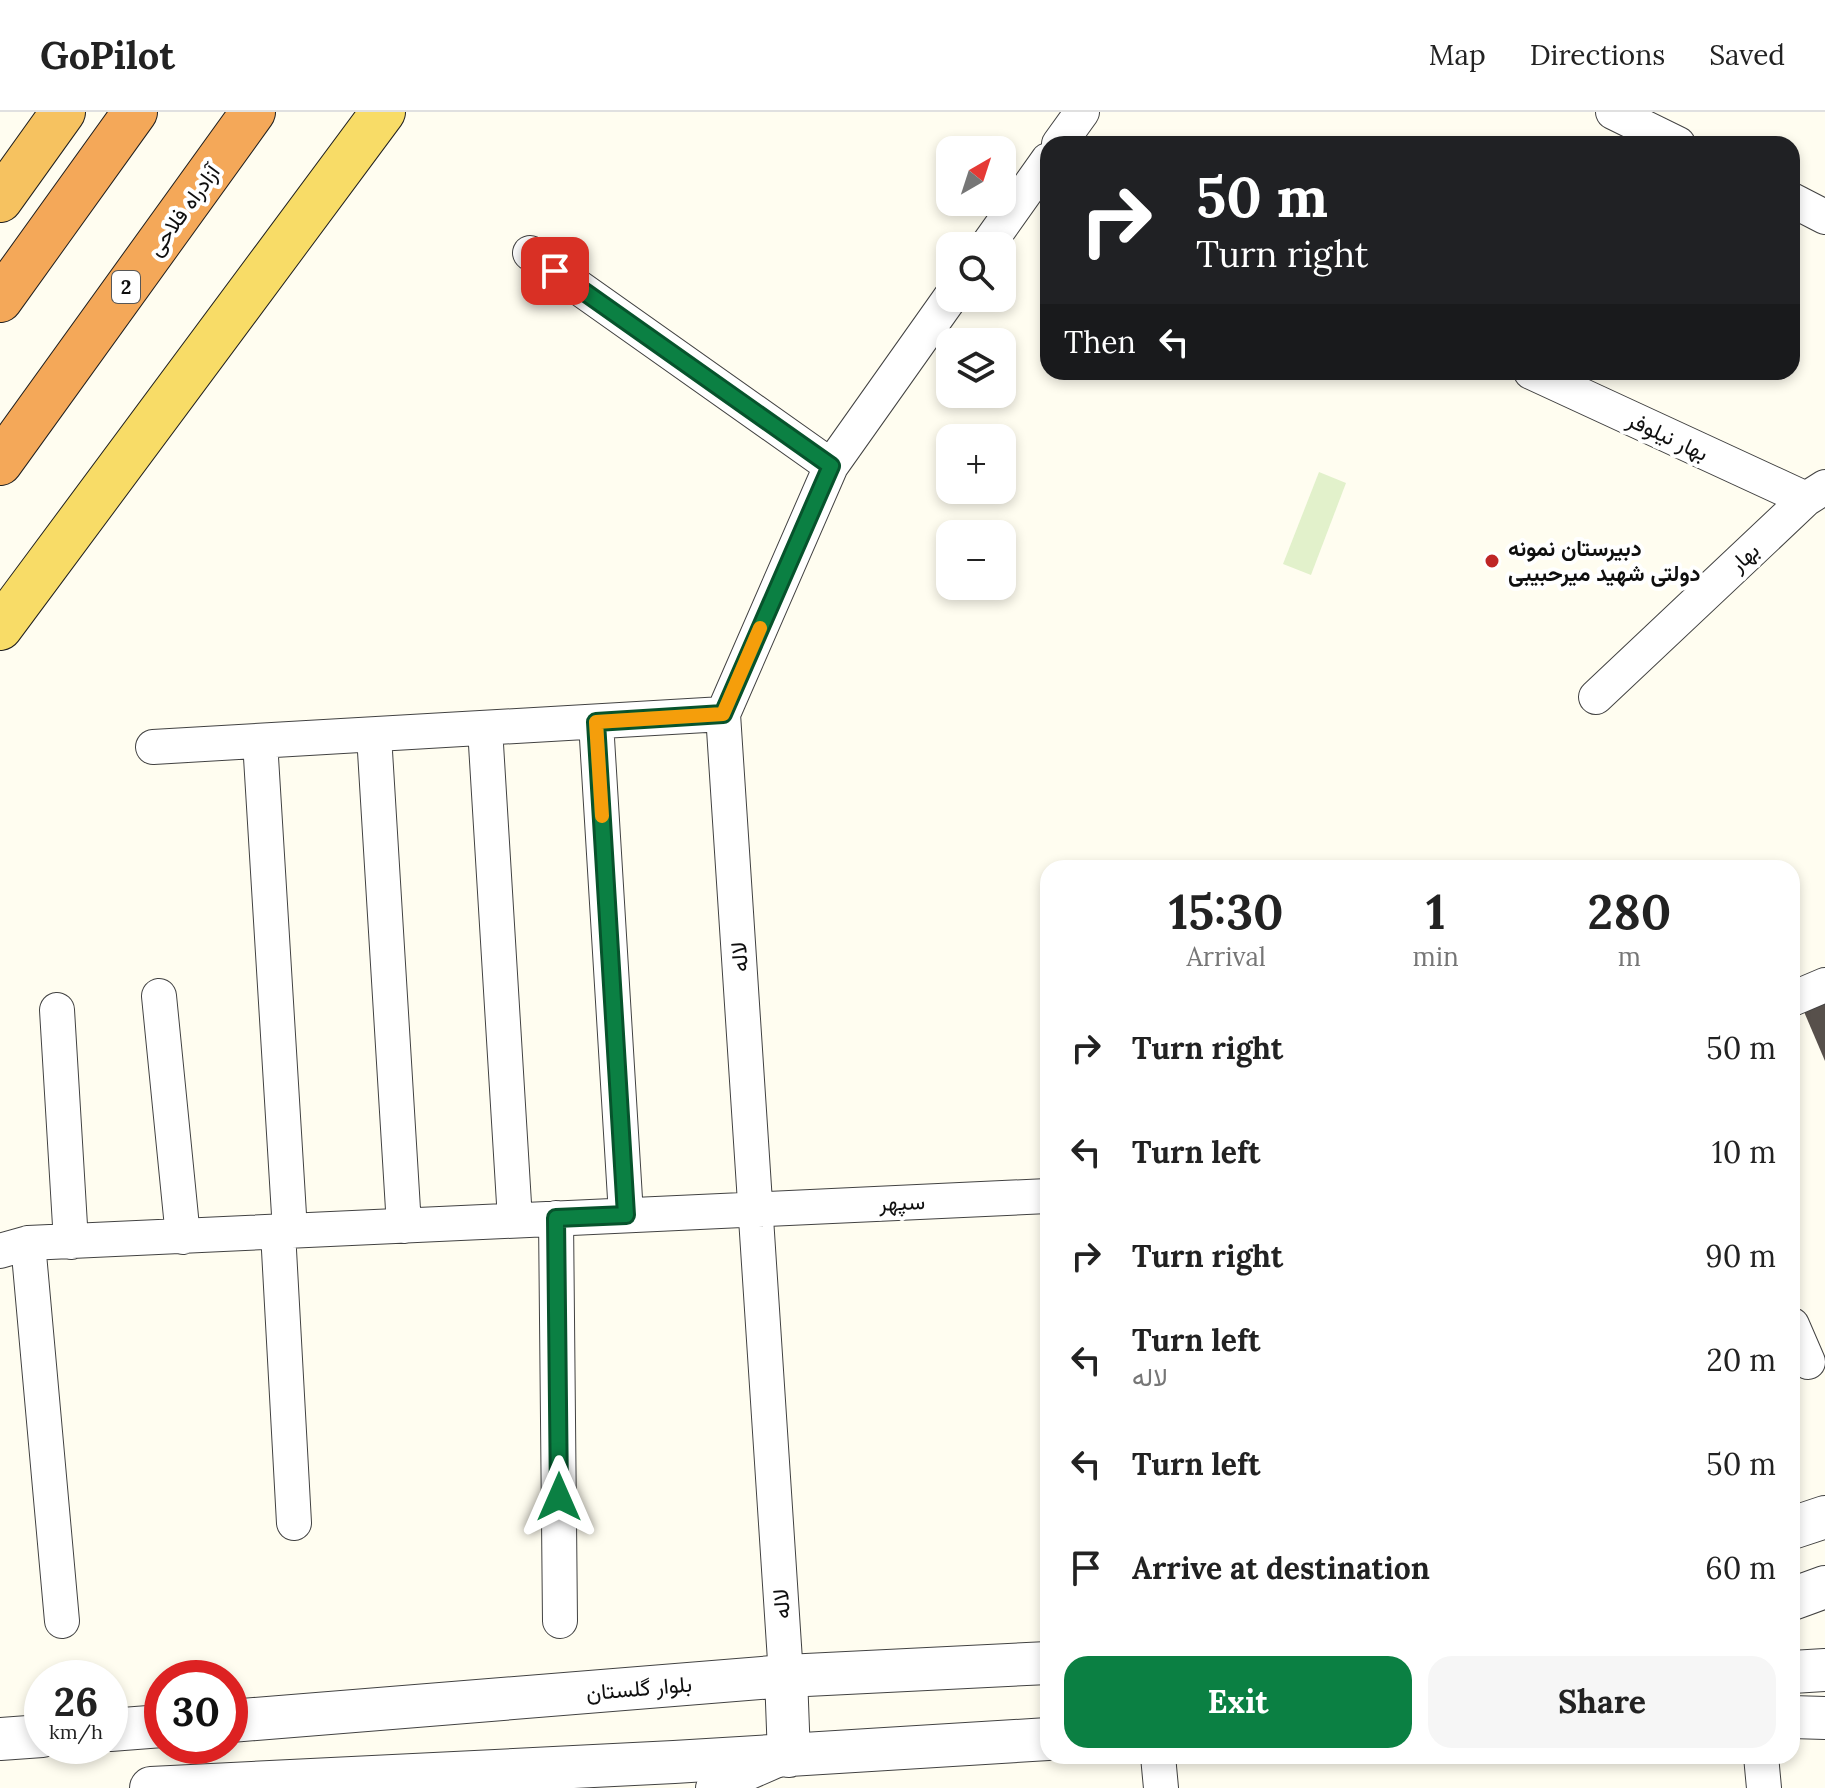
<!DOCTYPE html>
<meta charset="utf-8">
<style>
body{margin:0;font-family:Lora,Vazirmatn,serif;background:#f6f6f6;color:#222;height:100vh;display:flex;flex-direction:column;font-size:30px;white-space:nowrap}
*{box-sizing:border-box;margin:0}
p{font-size:26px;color:#767676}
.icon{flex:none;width:44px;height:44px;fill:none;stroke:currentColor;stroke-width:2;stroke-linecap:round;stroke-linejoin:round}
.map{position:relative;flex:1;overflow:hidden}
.drawer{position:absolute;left:1040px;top:748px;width:760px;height:904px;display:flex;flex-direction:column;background:#fff;border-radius:24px;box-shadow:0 4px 12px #0003}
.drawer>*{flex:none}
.top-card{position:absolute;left:1040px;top:24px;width:760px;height:244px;border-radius:24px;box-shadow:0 4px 12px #0003;background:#202124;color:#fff;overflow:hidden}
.needle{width:52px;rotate:39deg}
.buttons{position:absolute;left:936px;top:24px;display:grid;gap:16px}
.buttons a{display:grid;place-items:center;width:80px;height:80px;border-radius:16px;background:#fff;box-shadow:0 4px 12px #0003;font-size:40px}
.speed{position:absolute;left:24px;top:1548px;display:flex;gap:16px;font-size:40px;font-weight:700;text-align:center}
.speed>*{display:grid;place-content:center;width:104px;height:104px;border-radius:50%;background:#fff;box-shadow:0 4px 12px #0003;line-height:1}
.speed small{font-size:20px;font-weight:400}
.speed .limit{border:12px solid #d22;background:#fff;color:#111}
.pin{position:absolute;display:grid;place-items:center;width:68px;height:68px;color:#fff;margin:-34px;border-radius:16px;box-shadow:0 4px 12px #0006}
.me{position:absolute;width:88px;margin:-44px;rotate:0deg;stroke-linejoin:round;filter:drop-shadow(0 0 6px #0008)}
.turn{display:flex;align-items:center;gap:28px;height:168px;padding:0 24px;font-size:36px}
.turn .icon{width:104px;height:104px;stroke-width:2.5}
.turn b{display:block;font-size:56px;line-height:68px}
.then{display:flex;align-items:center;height:76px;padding:0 24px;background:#0003;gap:16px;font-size:30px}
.eta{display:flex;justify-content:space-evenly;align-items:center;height:136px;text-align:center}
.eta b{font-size:48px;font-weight:700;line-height:56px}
.action{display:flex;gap:16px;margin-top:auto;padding:16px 24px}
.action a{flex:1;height:92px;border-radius:24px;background:#0b8043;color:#fff;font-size:32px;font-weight:700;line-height:92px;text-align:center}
.action a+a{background:#f6f6f6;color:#222}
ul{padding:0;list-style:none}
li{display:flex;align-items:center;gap:24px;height:104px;padding:0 24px}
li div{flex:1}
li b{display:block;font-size:30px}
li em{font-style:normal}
header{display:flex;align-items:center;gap:48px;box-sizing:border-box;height:112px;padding:0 40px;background:#fff;border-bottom:2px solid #e0e0e0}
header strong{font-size:38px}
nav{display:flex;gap:44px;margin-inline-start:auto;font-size:28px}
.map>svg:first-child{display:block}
.pitch{fill:#e2f1cb}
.building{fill:#57504b}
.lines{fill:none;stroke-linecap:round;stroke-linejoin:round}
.minor-casing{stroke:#424242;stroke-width:36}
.tertiary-casing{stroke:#424242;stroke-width:44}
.primary-casing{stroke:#202020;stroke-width:46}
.trunk-casing{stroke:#202020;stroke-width:46}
.motorway-casing{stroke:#202020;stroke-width:46}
.minor{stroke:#fff;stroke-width:34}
.tertiary{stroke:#fff;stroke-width:42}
.primary{stroke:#f8dc67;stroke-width:44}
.trunk{stroke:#f6c260;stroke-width:44}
.motorway{stroke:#f4a859;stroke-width:44}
.route-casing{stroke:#07532c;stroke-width:20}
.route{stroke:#0b8043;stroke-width:14}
.slow{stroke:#f59e0b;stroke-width:14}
.poi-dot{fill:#bf2626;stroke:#fff;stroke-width:3}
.labels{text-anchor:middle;stroke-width:8;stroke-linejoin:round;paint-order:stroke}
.shield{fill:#fff;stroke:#575757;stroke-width:2}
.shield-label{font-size:20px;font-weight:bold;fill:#0f0f0f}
.street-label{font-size:22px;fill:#0f0f0f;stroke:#fff}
.poi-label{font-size:22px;font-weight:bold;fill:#0f0f0f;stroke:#fff;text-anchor:start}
</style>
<header>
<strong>GoPilot</strong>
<nav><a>Map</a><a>Directions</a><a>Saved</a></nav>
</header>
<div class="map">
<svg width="1825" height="1676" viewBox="0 0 1825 1676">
<rect width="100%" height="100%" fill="#fffdf0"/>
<path class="pitch" d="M1319 360 1346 371 1311 463 1283 452Z"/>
<path class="building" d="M1825 885V949L1802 895Z"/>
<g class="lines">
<defs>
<path id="minor" d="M1613 0 1678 32
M1059 32 1082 0
M1792 88 1825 105
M987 134 1048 48
M530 141 831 354
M1531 260 1806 387
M1596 585 1806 387 1825 375
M596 610 626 1103
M485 616 515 1108
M374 623 404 1114
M260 629 290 1119
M153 635 723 602
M159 884 183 1125
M1792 887 1825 873
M57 898 71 1130
M556 1106 560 1509
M278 1120 294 1411
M28 1131 62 1509
M0 1139 28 1131 1048 1084
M1792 1213 1808 1250
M786 1564 723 602 831 354 950 186
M1158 1644 1161 1676
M1761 1644 1764 1676
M713 1676 775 1649"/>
<path id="tertiary" d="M1792 1416 1825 1405
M1792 1487 1825 1475
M1792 1560 1825 1558
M786 1564 789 1644
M1792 1605 1825 1606
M230 1609 786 1564 1048 1551
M110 1618 162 1614
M0 1627 42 1624
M151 1676 674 1650 1048 1627"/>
<path id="primary" d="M0 516 383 0"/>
<path id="trunk" d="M0 88 63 0"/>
<path id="motorway" d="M0 188 135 0
M0 351 253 0"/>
</defs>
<use href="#minor" class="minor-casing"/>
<use href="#tertiary" class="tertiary-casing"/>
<use href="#primary" class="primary-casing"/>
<use href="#trunk" class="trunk-casing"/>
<use href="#motorway" class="motorway-casing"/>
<use href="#minor" class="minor"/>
<use href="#tertiary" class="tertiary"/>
<use href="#primary" class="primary"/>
<use href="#trunk" class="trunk"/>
<use href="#motorway" class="motorway"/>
</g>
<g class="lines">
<defs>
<path id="route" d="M555 159 831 354 723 602 596 610 626 1103 556 1106 559 1385"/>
</defs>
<use href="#route" class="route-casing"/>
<use href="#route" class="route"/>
<path class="slow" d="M602 704 596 610 723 602 760 516"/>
</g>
<circle class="poi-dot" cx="1492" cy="449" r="8"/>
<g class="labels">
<rect class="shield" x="112" y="159" width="28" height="32" rx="6"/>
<g class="shield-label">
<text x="126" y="182">2</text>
</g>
<g class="street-label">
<text transform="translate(183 98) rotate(-54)" y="8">آزادراه فلاحی</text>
<text transform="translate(1668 324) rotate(25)" y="8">بهار نیلوفر</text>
<text transform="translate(1744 445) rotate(-43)" y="8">بهار</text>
<text transform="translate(739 845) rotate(-94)" y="8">لاله</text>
<text transform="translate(902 1090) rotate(-2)" y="8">سپهر</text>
<text transform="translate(781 1492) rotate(-94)" y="8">لاله</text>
<text transform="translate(639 1576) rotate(-5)" y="8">بلوار گلستان</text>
</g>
<g class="poi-label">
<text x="1508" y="444">دبیرستان نمونه<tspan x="1508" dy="25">دولتی شهید میرحبیبی</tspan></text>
</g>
</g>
</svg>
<div class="buttons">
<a><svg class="needle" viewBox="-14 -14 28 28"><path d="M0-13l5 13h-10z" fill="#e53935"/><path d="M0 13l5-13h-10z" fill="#767676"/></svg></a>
<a><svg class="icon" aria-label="search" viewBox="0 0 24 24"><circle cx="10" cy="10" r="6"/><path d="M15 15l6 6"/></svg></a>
<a><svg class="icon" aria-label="layers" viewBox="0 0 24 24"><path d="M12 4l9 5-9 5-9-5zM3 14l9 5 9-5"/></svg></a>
<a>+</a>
<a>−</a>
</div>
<div class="speed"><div>26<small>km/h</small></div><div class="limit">30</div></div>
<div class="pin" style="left:555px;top:159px;background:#d93025"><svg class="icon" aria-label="arrive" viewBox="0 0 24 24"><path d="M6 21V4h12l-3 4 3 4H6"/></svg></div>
<svg class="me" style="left:559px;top:1385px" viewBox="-20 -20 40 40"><path d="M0-17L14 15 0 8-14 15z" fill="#0b8043" stroke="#fff" stroke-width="4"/></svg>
<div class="top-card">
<div class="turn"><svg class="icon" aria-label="right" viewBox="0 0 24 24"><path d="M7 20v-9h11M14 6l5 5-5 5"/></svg><div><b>50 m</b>Turn right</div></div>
<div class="then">Then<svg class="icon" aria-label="left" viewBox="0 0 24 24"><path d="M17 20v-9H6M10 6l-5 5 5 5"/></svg></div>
</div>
<section class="drawer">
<div class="eta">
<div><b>15:30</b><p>Arrival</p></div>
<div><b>1</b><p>min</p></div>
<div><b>280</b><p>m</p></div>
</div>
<ul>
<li><svg class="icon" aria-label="right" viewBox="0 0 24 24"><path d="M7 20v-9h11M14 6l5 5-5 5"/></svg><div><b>Turn right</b></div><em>50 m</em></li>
<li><svg class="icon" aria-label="left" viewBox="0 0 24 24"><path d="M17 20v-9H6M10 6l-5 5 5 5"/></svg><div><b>Turn left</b></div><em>10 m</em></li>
<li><svg class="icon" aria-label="right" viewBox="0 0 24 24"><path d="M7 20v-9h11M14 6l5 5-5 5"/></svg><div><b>Turn right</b></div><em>90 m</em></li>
<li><svg class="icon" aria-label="left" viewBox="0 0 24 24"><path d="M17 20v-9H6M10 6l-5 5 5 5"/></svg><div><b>Turn left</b><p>لاله</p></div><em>20 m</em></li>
<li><svg class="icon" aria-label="left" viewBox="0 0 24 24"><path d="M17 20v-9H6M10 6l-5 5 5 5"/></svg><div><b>Turn left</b></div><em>50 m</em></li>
<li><svg class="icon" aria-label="arrive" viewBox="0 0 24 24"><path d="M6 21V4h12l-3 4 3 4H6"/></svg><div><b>Arrive at destination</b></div><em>60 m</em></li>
</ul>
<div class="action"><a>Exit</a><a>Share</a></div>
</section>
</div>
